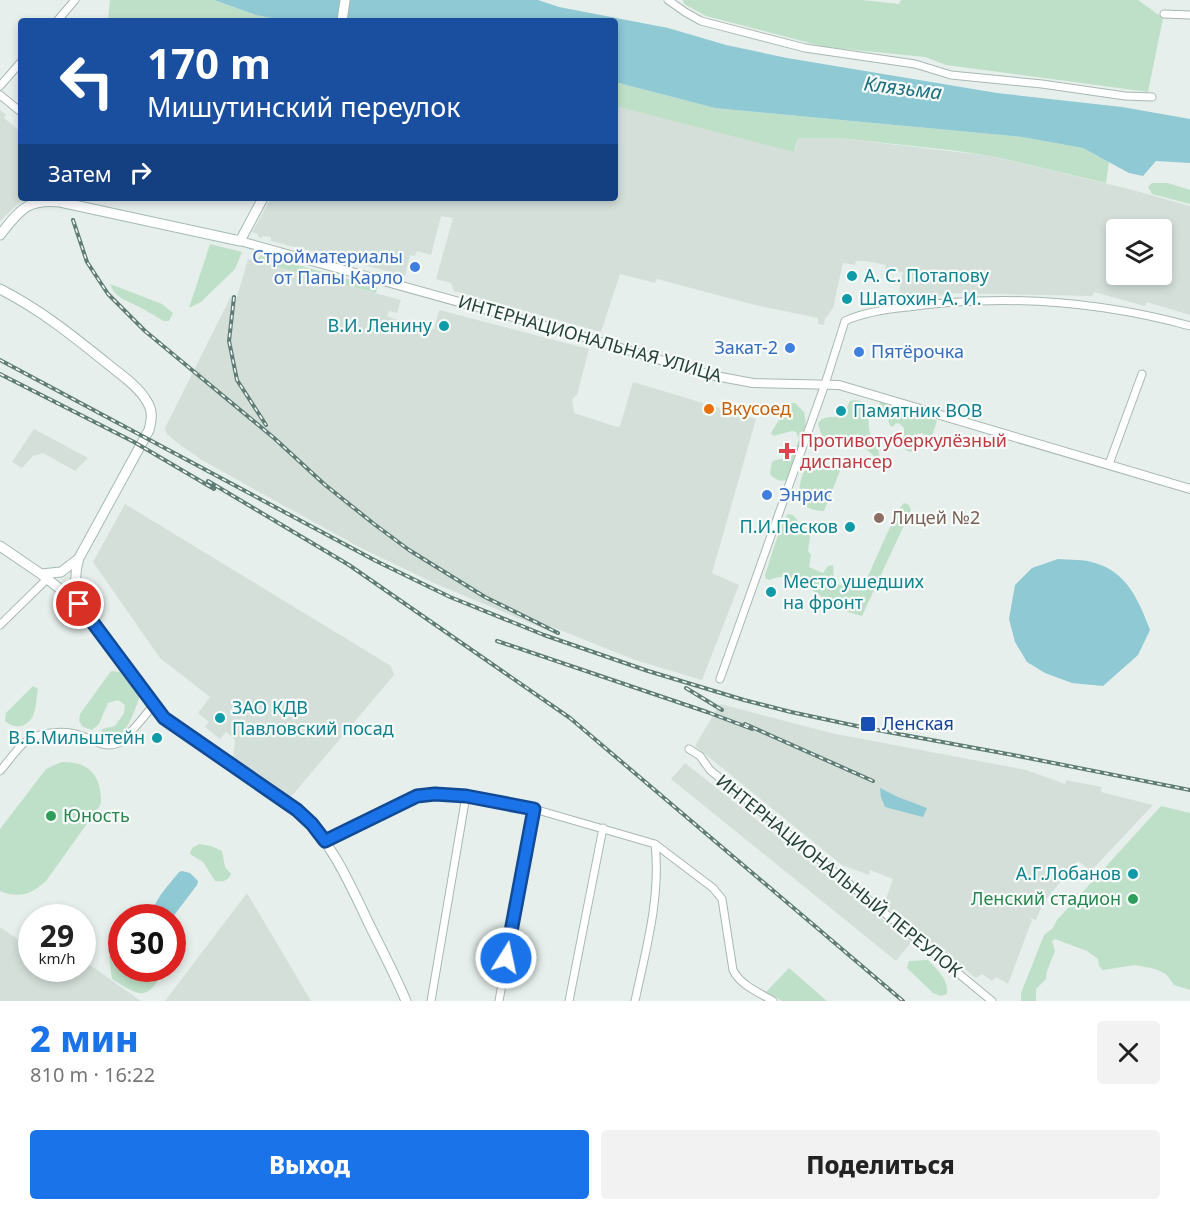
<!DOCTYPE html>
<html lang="ru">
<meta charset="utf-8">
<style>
body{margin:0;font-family:"Noto Sans",sans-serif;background:#f2f2f2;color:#222;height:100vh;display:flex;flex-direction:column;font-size:22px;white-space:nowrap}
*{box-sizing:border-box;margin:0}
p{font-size:20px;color:#767676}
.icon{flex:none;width:33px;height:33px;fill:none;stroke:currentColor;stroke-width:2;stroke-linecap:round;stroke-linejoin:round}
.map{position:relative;height:1001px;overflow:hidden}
.details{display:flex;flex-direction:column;background:#fff;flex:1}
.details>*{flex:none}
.top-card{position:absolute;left:18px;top:18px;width:600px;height:183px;border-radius:6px;box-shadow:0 3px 9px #0003;background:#1a4fa0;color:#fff;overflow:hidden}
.tools{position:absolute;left:1106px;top:219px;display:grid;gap:12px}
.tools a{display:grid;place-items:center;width:66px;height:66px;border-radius:6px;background:#fff;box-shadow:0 3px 9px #0003;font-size:30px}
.speed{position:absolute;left:18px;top:904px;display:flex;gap:12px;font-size:30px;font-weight:700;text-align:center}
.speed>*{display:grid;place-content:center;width:78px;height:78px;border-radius:50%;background:#fff;box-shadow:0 3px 9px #0003;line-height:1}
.speed small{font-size:15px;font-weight:400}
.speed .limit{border:9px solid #d22;background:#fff;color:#111}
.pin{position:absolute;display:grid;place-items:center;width:51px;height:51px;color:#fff;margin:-26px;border:3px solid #fff;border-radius:50%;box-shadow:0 2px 6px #0007}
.me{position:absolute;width:66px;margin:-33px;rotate:10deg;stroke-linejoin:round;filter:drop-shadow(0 0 4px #0008)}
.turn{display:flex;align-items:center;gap:21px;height:126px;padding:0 30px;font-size:27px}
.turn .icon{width:78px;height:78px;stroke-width:2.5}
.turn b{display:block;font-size:42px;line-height:51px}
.then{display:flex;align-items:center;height:57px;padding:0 30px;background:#0003;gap:12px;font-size:22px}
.round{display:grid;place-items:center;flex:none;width:63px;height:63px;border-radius:6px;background:#f2f2f2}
.summary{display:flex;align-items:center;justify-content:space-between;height:102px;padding:0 30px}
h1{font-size:36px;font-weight:800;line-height:45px;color:#1a73e8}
.primary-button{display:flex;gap:12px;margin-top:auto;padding:12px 30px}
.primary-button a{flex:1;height:69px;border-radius:6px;background:#1a73e8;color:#fff;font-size:24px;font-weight:800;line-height:69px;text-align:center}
.primary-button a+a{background:#f2f2f2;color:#222}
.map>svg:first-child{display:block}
.built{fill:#d4dfda;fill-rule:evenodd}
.green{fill:#bfe0c8}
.water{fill:#8ec9d4}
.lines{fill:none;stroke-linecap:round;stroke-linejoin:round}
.minor-casing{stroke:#a8b8b2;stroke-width:9}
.tertiary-casing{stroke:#a8b8b2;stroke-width:10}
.secondary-casing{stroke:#a4bbb3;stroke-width:11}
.minor{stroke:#fff;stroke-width:7}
.tertiary{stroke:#fff;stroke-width:8}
.secondary{stroke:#fff;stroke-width:9}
.rail-casing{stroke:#5f7d75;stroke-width:4}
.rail{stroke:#f7fbf9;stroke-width:1.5;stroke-dasharray:4.5;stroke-linecap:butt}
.route-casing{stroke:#114b97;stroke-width:15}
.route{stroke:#1a73e8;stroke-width:10}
.shop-dot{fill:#3f7fe0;stroke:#f7fbf9;stroke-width:2}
.culture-dot{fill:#0f9aa8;stroke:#f7fbf9;stroke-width:2}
.food-dot{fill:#e8710a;stroke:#f7fbf9;stroke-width:2}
.health-dot{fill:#e0444e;stroke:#f7fbf9;stroke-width:2}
.education-dot{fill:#8d6e63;stroke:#f7fbf9;stroke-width:2}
.transit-dot{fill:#1a4fb4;stroke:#f7fbf9;stroke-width:2}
.leisure-dot{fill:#2e9e5b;stroke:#f7fbf9;stroke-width:2}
.labels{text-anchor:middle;stroke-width:4.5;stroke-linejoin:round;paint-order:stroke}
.shop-label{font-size:18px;fill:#366cbe;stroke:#f7fbf9;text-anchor:end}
.culture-label{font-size:18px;fill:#0d838f;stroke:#f7fbf9;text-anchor:start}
.street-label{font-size:18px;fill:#24423a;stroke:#f7fbf9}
.food-label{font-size:18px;fill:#c56008;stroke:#f7fbf9;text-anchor:start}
.health-label{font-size:18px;fill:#be3a42;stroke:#f7fbf9;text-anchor:start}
.education-label{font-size:18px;fill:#785e54;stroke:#f7fbf9;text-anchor:start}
.transit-label{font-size:18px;fill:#164399;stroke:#f7fbf9;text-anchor:start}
.leisure-label{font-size:18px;fill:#27864d;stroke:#f7fbf9;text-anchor:start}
.water-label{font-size:20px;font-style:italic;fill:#1c6f80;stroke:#f7fbf9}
</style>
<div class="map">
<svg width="1190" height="1001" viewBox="0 0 1190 1001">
<rect width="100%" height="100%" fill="#e6efeb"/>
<path class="built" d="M615 106 795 151 798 138H839L991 156 1129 189 1190 206V315L1147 302 1145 306 1094 292 1092 296 947 293 944 295 904 299 899 290 903 272 885 269 886 265 866 261H856L855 265 843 263 833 308 825 319 824 325 818 324V318L755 305 657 279 655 283 620 274 601 332 454 291 451 283 436 279 453 218 441 216 431 255 417 251 415 256 410 255 405 276 364 265 363 262 357 260 355 262 271 241V237L263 236 262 238 258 237V234L252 232 271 198H615ZM1116 230H1161V274H1116Z
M0 110 6 115 4 118 21 132V198H24L0 221Z
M248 259 401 300 397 313 389 311 387 316 397 320 434 329 439 310 589 349 577 395 572 399 574 413 617 427 620 426 633 382 756 419 712 573 739 585 702 680 635 660 550 626 547 630 436 584 361 548 268 497 202 460 180 445 167 434 165 428 231 296 237 297Z
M34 429 88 458 75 471 43 453 33 456 22 468 12 462Z
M125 504 391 666 394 675 290 798 233 759 235 740 232 737 226 732 220 739 205 727 209 722 198 713 210 697 160 658 93 562Z
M720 704 831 733 1026 770 1065 784 1066 780 1102 787 1101 792 1153 805 1091 871 1078 861 1043 903 1036 920 1028 917 1032 920 1008 984 996 977 992 981 982 974 976 978 884 905 893 879 870 870 869 875 842 865 695 746Z
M685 763 911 942 896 961 671 779Z
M247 893 311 1001H165Z
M0 927 26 945 31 934 32 969H82L83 960 141 1001H0Z"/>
<path class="green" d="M110 0H214L256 15 286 21H108Z
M683 0H862L899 4 901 0H1138L1163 18 1148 92 946 65 925 57 825 47 706 16 684 4Z
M615 82 715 108 1022 137 1083 148 1109 162 1106 183 991 156 950 150 839 138H798L794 152 615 106Z
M1152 183H1168L1190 190V204L1152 194 1148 187Z
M210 244 242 252 235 269 201 302 189 308Z
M261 255 377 287 376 293 255 261Z
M110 284 162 304 173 313 169 321H164C154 316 145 309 135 305 123 299 115 297 110 284Z
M856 400 866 402C871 411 867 423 870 433 872 441 880 447 879 456L876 458C866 449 860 441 846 438 838 444 832 442 823 439L818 424C823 414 834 419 843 415L850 401Z
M880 402 933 417 937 421 930 441 922 433 915 435 911 441 913 451 909 452C898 445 905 438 904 428L900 424 896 423 893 427 890 426 887 416 879 406Z
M789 403H795L804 412C810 434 795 459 787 480 779 482 775 479 770 474L772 462 775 460 790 458 795 451 799 438 796 432 792 431 773 436 771 433Z
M812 458 838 468 840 471 824 511C788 510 800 485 806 462Z
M904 503 909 505 911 510 862 616C853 614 843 610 835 606 814 595 796 567 770 580L766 579 765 575C770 562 781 520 788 514L793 515 810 536 808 551 811 555 809 567 823 573 828 566 833 565 834 581 840 585 860 583 866 581C872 568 897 508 904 503Z
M111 671 120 672 140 695C136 708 121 756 100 735L102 729 115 726 124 713 125 705 118 700 108 703 99 724 92 730 83 727 79 721 80 714Z
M33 686 38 689C35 702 38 718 24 725 17 728 11 726 5 721L6 713Z
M61 762C89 761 102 776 101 804L46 881C32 894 19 899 0 891V829L46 769Z
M1161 806 1190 813V990L1174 985 1166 974 1155 969 1135 965 1103 970 1099 966 1098 959 1087 951 1055 939 1052 941 1055 951 1047 971 1046 979 1036 989V1001H1021V993L1044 935 1053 928 1057 920Z
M199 844 211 846 222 851 225 867 231 874C228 881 223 882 215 881L203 862 190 854 192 848Z
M121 948 122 969H166C145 1001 143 998 112 979L109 956Z
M928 960C937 969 949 980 947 994L941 996 933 993 907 968 909 961Z
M789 968 827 1001H782L766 992Z"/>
<path class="water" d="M214 0H538L559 7 668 28 726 45 787 58 997 93 1122 107 1190 119V163L1156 161 1143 176 1129 173 1083 148 1022 137 715 108 615 82V21H286L256 15Z
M1058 559C1069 560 1084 559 1095 563 1127 572 1139 601 1150 630L1138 655 1103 686 1072 683 1045 673 1027 662 1015 642 1009 619 1015 585 1032 568Z
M880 788 898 797 927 808 923 817 885 807 881 797Z
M182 871 190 873 198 881 197 885 172 918H153C150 903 170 884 179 872Z"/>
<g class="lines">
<defs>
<path id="minor" d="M668 0 685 12 701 21 805 48 915 64 951 75 1042 84 1125 96 1152 97
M1164 14 1190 15
M57 21 75 0
M0 86 21 62
M0 95 21 112
M1109 464 1142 374
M0 625 47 579
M720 679 825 384 845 321C864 312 887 309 908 307 1002 294 1098 301 1190 326
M689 749 700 756 710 770 992 1001
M0 771C8 762 15 751 24 743 38 731 66 730 82 736 93 740 106 749 118 743 129 737 144 716 153 706
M325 841 399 803 417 796 435 794 466 796 534 809 655 844 713 888 722 899 733 970C740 985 760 993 773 1001
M431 1001 466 796
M499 1001 534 809
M569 1001 603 828
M635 1001C646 949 661 897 655 844"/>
<path id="tertiary" d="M240 241 581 336 710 375 753 383 839 385 1190 489"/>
<path id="secondary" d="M342 21 345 0
M0 235C20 210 26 199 60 202L240 241 263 198
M0 289C41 310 73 336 109 365 121 375 138 386 146 400 153 410 152 419 149 430L79 558C74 574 75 587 79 604
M0 546 41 574 79 604 163 718 297 810C332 840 352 889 372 930 384 954 396 977 406 1001
M41 574 61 572 78 559"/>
</defs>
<use href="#minor" class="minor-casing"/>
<use href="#tertiary" class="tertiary-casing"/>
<use href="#secondary" class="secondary-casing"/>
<use href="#minor" class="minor"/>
<use href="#tertiary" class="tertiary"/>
<use href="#secondary" class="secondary"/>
<defs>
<path id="rail" d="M73 220 87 262 108 294 145 331 274 438 324 484 374 524 409 550 485 597 558 633
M234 297 229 341 237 380 266 425
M0 360 376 561 450 597 544 635 648 671 744 700 791 712 866 728 1013 755 1190 790
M0 374 134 442 214 489
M208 481 349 565 570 718 903 1001
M497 641 707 712 752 729
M686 688 722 710
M745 724 873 781"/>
</defs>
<use href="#rail" class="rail-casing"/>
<use href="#rail" class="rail"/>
</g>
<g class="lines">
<defs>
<path id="route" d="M79 604 164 718 297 810 312 824 325 841 417 796 435 794 466 796 534 809 506 958"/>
</defs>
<use href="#route" class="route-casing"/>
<use href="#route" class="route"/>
</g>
<g class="shop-dot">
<circle cx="415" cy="267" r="6"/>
<circle cx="790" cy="348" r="6"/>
<circle cx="859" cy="352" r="6"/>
<circle cx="767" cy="495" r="6"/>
</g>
<g class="culture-dot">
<circle cx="852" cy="276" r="6"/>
<circle cx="847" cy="299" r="6"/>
<circle cx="444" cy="326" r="6"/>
<circle cx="841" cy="411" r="6"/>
<circle cx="850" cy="527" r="6"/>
<circle cx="771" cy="592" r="6"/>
<circle cx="220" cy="718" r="6"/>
<circle cx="157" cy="738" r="6"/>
<circle cx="1133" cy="874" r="6"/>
</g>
<circle class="food-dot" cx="709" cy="409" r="6"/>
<path class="health-dot" d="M784 442h6v6h6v6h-6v6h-6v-6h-6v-6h6z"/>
<circle class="education-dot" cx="879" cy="518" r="6"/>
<rect class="transit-dot" x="860" y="716" width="16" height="16" rx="3"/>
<g class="leisure-dot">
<circle cx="51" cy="816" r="6"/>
<circle cx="1133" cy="899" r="6"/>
</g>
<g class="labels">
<g class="shop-label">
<text x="403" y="263">Стройматериалы<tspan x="403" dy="21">от Папы Карло</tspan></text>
<text x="778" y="354">Закат-2</text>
<text x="871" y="358" text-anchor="start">Пятёрочка</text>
<text x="779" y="501" text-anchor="start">Энрис</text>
</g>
<g class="culture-label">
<text x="864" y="282">А. С. Потапову</text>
<text x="859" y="305">Шатохин А. И.</text>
<text x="432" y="332" text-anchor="end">В.И. Ленину</text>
<text x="853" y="417">Памятник ВОВ</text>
<text x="838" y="533" text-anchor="end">П.И.Песков</text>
<text x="783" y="588">Место ушедших<tspan x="783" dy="21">на фронт</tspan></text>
<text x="232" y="714">ЗАО КДВ<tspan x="232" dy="21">Павловский посад</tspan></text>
<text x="145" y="744" text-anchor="end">В.Б.Мильштейн</text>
<text x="1121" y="880" text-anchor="end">А.Г.Лобанов</text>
</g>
<g class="street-label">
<text transform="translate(590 339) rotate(16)" y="6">ИНТЕРНАЦИОНАЛЬНАЯ УЛИЦА</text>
<text transform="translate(839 876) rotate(39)" y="6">ИНТЕРНАЦИОНАЛЬНЫЙ ПЕРЕУЛОК</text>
</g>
<g class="food-label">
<text x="721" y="415">Вкусоед</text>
</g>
<g class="health-label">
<text x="800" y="447">Противотуберкулёзный<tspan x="800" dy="21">диспансер</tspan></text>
</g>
<g class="education-label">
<text x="891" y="524">Лицей №2</text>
</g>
<g class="transit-label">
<text x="882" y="730">Ленская</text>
</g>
<g class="leisure-label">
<text x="63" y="822">Юность</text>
<text x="1121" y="905" text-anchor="end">Ленский стадион</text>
</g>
<g class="water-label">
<text transform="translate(903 88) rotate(7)" y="7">Клязьма</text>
</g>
</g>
</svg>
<div class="tools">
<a><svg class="icon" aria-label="layers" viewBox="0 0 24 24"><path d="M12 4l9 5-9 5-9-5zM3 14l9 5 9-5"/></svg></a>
</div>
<div class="speed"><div>29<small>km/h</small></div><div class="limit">30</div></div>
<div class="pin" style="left:79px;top:604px;background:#d93025"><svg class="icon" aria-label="arrive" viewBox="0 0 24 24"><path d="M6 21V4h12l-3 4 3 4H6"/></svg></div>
<svg class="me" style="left:506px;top:958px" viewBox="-20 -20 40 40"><circle r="17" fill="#1a73e8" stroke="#fff" stroke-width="3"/><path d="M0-11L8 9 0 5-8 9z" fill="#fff"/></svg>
<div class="top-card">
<div class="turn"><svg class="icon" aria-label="left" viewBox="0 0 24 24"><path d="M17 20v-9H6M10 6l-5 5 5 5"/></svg><div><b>170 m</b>Мишутинский переулок</div></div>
<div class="then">Затем<svg class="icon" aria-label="right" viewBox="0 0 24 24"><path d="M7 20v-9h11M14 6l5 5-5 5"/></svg></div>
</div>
</div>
<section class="details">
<div class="summary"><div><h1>2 мин</h1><p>810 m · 16:22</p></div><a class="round"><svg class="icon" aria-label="close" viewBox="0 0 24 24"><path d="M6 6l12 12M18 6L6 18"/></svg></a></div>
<div class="primary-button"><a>Выход</a><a>Поделиться</a></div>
</section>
